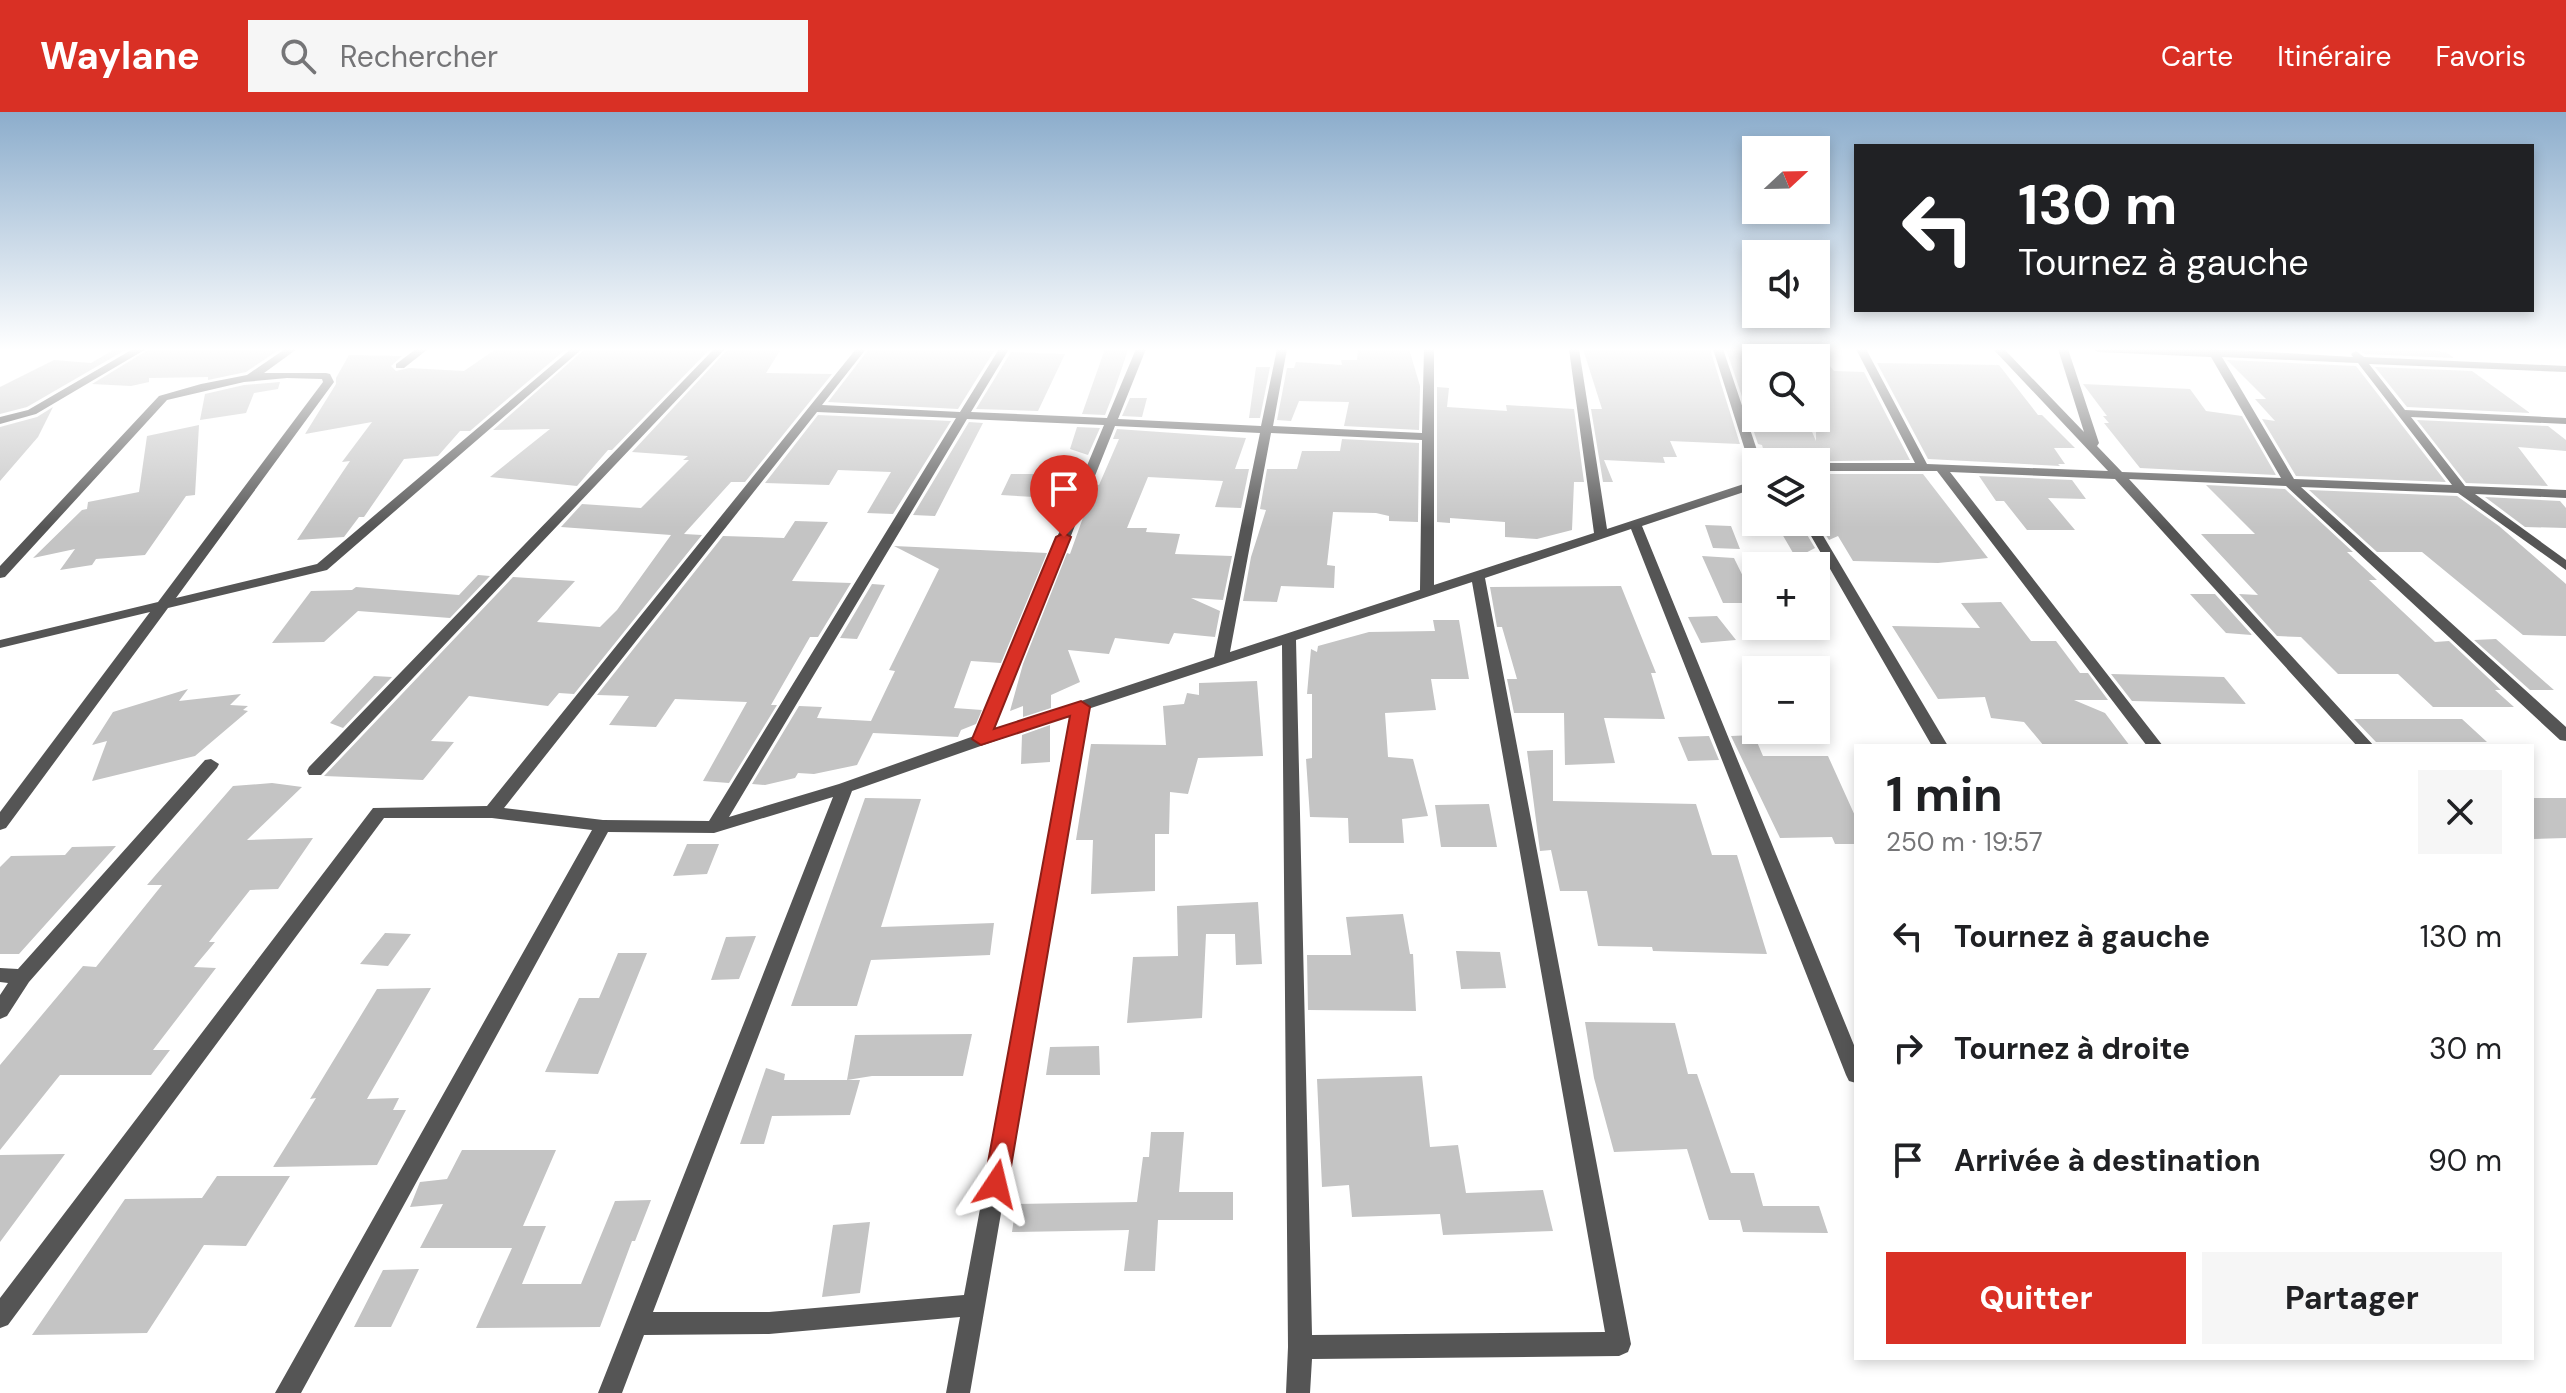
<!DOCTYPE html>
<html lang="fr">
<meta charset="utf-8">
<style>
body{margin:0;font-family:"DM Sans",sans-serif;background:#f6f6f6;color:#202124;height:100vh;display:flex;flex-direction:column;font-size:30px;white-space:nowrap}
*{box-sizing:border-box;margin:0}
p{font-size:26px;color:#757577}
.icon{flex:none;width:44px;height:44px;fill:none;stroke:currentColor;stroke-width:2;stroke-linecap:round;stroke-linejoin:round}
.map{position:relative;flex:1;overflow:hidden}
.details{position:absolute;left:1854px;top:632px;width:680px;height:616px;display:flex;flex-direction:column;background:#fff;border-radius:0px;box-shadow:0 4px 12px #0003}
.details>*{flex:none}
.guide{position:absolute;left:1854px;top:32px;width:680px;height:168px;border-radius:0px;box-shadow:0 4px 12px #0003;background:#202124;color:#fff;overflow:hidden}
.needle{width:52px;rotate:68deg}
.tools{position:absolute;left:1742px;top:24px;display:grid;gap:16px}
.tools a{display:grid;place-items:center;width:88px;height:88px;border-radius:0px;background:#fff;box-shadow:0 4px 12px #0003;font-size:40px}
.pin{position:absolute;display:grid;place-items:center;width:68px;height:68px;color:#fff;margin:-82px -34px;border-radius:50% 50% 50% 0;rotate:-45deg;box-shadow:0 0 8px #0007}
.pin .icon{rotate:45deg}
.me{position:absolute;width:88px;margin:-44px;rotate:10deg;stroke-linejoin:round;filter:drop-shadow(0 0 6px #0008)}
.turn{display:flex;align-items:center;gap:28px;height:168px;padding:0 32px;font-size:36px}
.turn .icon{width:104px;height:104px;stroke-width:2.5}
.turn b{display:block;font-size:56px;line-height:68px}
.round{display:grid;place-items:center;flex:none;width:84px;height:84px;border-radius:0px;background:#f6f6f6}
.headline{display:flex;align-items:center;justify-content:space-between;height:136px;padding:0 32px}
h1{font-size:48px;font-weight:700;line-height:60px}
.primary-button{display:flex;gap:16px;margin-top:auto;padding:16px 32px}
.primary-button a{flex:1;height:92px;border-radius:0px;background:#d93025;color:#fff;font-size:32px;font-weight:700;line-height:92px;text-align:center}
.primary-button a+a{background:#f6f6f6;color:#202124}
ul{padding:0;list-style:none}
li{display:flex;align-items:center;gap:24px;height:112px;padding:0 32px}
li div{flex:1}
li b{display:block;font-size:30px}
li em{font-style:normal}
header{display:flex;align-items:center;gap:48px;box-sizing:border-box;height:112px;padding:0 40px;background:#d93025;color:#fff}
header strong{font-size:38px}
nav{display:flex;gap:44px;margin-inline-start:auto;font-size:28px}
.search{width:560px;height:72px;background:#f6f6f6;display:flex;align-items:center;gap:20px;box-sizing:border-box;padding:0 28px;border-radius:0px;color:#757577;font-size:30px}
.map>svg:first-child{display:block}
.building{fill:#c4c4c4}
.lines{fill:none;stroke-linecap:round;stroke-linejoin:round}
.minor{fill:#555;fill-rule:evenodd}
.route{fill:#d93025;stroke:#8d1f18;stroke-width:2}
</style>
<header>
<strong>Waylane</strong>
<div class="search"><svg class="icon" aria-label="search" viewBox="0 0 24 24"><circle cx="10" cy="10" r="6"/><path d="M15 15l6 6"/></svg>Rechercher</div>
<nav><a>Carte</a><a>Itinéraire</a><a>Favoris</a></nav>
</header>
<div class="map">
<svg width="2566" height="1281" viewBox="0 0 2566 1281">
<rect width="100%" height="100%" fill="#fff"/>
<path class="building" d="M115 237H127L27 295 0 302V275L54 248 91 251Z
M280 237 246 260 208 268V265L149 266V270L131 274 92 272 148 238Z
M496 237H566L470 319H460L438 344 404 347 364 405H359L344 425 297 428 350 349 342 350 372 310 305 322 336 272V266L349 243 402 244 391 254 396 259 409 256 464 259Z
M585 237H710L612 338H608L577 374 490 365 550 317 493 318Z
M728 237H781L766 261 832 262 745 370H731L684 422 702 423 574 582 559 581 548 594 469 584 431 629 454 630 423 668 324 664 513 465 575 469 537 510 600 515 617 498 671 423 561 415 582 392 641 396 689 348H683L688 344 632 340Z
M869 237H962L994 239 958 297 828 290Z
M1105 237 1128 238 1112 285 1105 303 1082 302Z
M1358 237H1409L1420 274 1419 318 1344 314 1349 290 1299 289 1291 309 1277 308 1287 256H1294L1296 250 1342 253 1341 248H1357Z
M1583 237H1710L1740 332 1670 329 1677 345H1663L1665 351 1604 348 1613 370H1603L1591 297H1602Z
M1726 237H1756V306H1806L1816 329V237L1834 259 1864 260 1910 348 1767 350 1762 333 1758 332Z
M2358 237H2416L2446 240 2454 246 2365 242Z
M1011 240 1065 242 1038 299 976 297Z
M2227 248 2356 254 2446 370 2296 364 2262 307 2275 309 2255 287H2266Z
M1877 251 1999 253 2038 303H2042L2075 336H2054L2065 352H2058L2060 354 1928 347Z
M1256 255H1270L1260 306H1249Z
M2375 255 2472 259 2530 301 2407 295Z
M280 270 278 277 254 281 246 301 200 308 205 282 244 273Z
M2083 272 2190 277 2206 299 2242 304 2276 363 2140 356 2104 311H2109L2103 304H2107Z
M1437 275 1449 276 1447 295 1507 299 1506 293 1574 297 1584 370H1574L1572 418 1537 427 1505 425V410L1450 406V411L1437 410Z
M1130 286H1147L1142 305 1122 304Z
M53 295 38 325 0 369V315L37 305Z
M818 303 951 309 893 402 867 401 891 360 838 358 829 373 765 371Z
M2417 308 2548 314 2566 328V339L2518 335 2548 374 2466 371Z
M969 310 983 311 935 404 913 403Z
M199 313 195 383 186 384 145 443 96 447 92 453 60 458 75 437 33 446 82 398 87 397 88 390 139 380 147 324Z
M1077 315 1100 316 1088 343 1070 337Z
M1117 317 1246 326 1235 357H1249L1241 396 1215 395 1223 369 1148 365 1127 416H1147L1146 420 1180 422 1175 442 1232 444 1223 488 1191 486 1220 499 1215 525 1174 521 1169 532 1115 526 1109 542 1068 538 1080 570 1051 583V596L1023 605V594L1010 599 1023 552 1067 441 1070 442 1095 372 1099 373 1119 327H1113Z
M1342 327 1419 331 1418 410 1389 409V404L1376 401 1333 400 1327 453 1335 454 1334 476 1281 474 1277 490 1243 489 1251 445 1266 398 1260 397 1267 357H1297L1302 339H1340Z
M1011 362H1043L1035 385 1001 383Z
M1816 362H1923L1988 446 1938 451 1853 449 1838 424 1829 428 1816 408Z
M1979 364 2072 368 2086 387 2048 386 2075 418H2027L2004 389H1996Z
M2206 373 2285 377 2353 440H2347L2377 468H2369L2435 530 2449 529 2501 578H2495L2514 595H2433L2398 562H2338L2301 525 2277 524 2239 482 2258 483 2201 422H2255Z
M2309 378 2457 384 2499 414 2566 472V524L2523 523 2422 440H2377Z
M2485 385 2560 389 2566 396V416L2525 415Z
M795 409 828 410 792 469 851 471 818 525H810L771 593H777L729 671 703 669 747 590 675 587 656 615 609 613 629 584 597 583 723 424 784 426Z
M1705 413 1731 414 1740 437 1713 436Z
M1778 415 1803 416 1815 436 1796 446Z
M894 434 1047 441 1001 551 971 549 954 596 982 598 976 612 961 618 958 625 873 621 857 653 814 662 798 661 795 666 765 673 752 672 799 594 822 595 817 606 871 609 895 559 889 558 939 457Z
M1702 444 1734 446 1756 491H1723Z
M478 463 490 464 450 506 358 499 324 530 272 531 311 479 352 478 356 475 459 483Z
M872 472 885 473 857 527 840 526Z
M1621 474 1656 561H1651L1665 607 1604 606 1615 651 1565 653 1564 601H1514L1507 567H1517L1502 515H1497L1490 475Z
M2190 482H2215L2252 523 2226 521Z
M2001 490 2031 529H2056L2080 561H2088L2108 588H2074L2105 601 2130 634H2044L2024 610 1991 606 1985 585 1938 587 1892 514 1980 516 1961 491Z
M1717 504 1736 528 1701 531 1688 505Z
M1433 508H1459L1469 567H1431L1436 598 1385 601 1388 645 1413 647 1428 704 1402 707 1404 731H1349L1348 706 1310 705 1306 647 1312 646V582H1307L1311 537 1317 540 1318 534 1369 520 1435 519Z
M2496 527 2554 578H2530L2474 528Z
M2111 562 2224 565 2246 592 2132 589Z
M374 564 392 565 343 616 330 611Z
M1257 569 1263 644 1198 646 1188 682 1170 680 1169 722H1155V779L1091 782 1093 728H1076L1091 632 1166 633 1163 594 1184 592 1187 581 1199 583V571Z
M188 577 179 589 241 582 230 593 248 594 243 598 248 599 195 644 92 669 107 629 92 633 113 600Z
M2354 607H2462L2487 630H2376Z
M1050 613V650L1021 652 1022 623Z
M1754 623 1763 644H1828L1856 706V732H1835L1832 725 1780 726 1731 624Z
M1709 624 1719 648 1688 649 1678 625Z
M1553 638V689L1696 692 1712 743H1737L1767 842 1653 839 1652 835 1598 834 1587 779H1560L1551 738 1540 739 1527 639Z
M272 671 302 675 247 728 313 726 278 777 250 778 209 830H215L194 855 216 856 153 938H170L151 963H60L0 1038V953L83 854 96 855 162 773H147L233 674Z
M865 686 921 687 881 815 994 811 990 843 871 848 857 894H791Z
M2532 686H2566V726L2532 727Z
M1489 692 1497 735H1441L1435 693Z
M687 732H719L707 762 673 764Z
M116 734 19 842H0V755L11 744 65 743 72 735Z
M1258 790 1262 852 1236 853 1235 822H1206L1202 906 1127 911 1133 845 1178 844 1177 794Z
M1403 802 1410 842H1413L1416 899 1308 898 1307 843H1351L1346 805Z
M385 821 411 822 388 854 360 852Z
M756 824 739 867 711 868 726 825Z
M1456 839 1500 840 1506 876 1461 877Z
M618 841H647L598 962 545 960 579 886H599Z
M431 876 367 987 399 986 393 998H406L377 1053 273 1055 316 986 310 987 377 877Z
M1585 910 1675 911 1688 962H1697L1731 1061H1754L1763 1094H1819L1828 1121 1743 1120 1740 1108H1709L1687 1037 1614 1040 1594 966Z
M972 922 963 964H872L847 968 855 923Z
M1099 934 1100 963H1046L1050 935Z
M766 956 785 962 784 968H860L850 1003 772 1004 764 1032H740Z
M1422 964 1430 1035 1458 1033 1466 1081 1543 1078 1553 1119 1443 1123 1440 1102 1352 1105 1349 1073 1322 1075 1317 967Z
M1151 1020H1184L1179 1080H1233V1108H1158L1155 1159H1124L1129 1118 1012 1120 1016 1092 1137 1090 1143 1045H1149Z
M462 1038H556L523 1114H546L522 1172H581L615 1089 651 1088 635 1129H632L600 1215 476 1216 512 1136H420L443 1092 410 1095 420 1070 447 1067Z
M65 1042 0 1130V1043Z
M217 1064H290L246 1134 204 1133 147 1221 32 1223 125 1087 202 1086Z
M870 1110 860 1181 822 1185 833 1113Z
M419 1157 391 1215H354L383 1158Z"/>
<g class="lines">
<path class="minor" d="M133 237H146L36 302 0 312V305L28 298Z
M285 237H297L264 261H326L330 262 334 270 176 486 317 452 571 237H582L327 458 168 496 6 716 0 718V700L150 500 0 536V528L158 490 323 270 322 267 287 266 244 270 167 288 5 465 0 466V454L159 284 201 272 247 263Z
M416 237H428L404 256H396V252Z
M714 237H725L321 663H309L307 659 309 655Z
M856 237H866L822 293 960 300 999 237H1009L971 300 1107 306 1136 237H1146L1118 307 1261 314 1277 237H1287L1273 314 1422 321 1424 237H1434V473L1594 421 1569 237H1579L1607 417 1756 368V376L1642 414 1856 938V971L1849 969 1846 963 1631 417 1485 466 1631 1232 1628 1240 1619 1244 1312 1247 1310 1281H1286L1288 1235 1282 533 1088 597 970 1281H946L960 1205 769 1222 644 1223 622 1281H598L833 685 714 721 608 720 301 1281H275L592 718 492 706H384L8 1213 0 1216V1186L373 696 487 694ZM817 300 956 306 709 709 603 708 504 696ZM967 307 1104 313 974 624 839 672 729 705ZM1115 314 1260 321 1214 545 993 618ZM1271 321 1422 328 1420 478 1230 540ZM1472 470 1605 1220 1312 1223 1296 528ZM1072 602 964 1183 769 1200H653L852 679Z
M1713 237H1723L1761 350H1756V358L1750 354Z
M1856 237H1866L1927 352 2108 359 1993 237H2004L2084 320 2058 237H2068L2099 331 2097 334 2122 360 2281 366 2211 245 2098 240 2093 237H2217L2353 245 2351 242 2356 239 2364 245 2566 254V260L2369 252 2405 298 2566 306V312L2411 305 2465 374 2566 378V386L2475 382 2566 448V458L2458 381 2301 375 2566 615V629L2560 628 2286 374 2129 367 2374 634H2357L2115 367 1950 360 2163 634H2147L1937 359H1816V351H1915ZM2222 245 2358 251 2452 373 2294 367Z
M1803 410H1815L1948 634H1932Z
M211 647 219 652 217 656 29 870 7 904 0 907V883L8 871 0 870V856L18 857 205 648Z"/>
</g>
<linearGradient id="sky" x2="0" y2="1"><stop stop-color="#8cadcc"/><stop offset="0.57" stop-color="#fff"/><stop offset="1" stop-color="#fff" stop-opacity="0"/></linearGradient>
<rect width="2566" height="416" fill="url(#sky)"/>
<path class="route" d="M1064 421 1071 425 994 617 1081 589 1090 595 1008 1072 1005 1080 996 1083 987 1080 984 1072 1070 604 981 633 972 627 1056 425Z"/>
</svg>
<div class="tools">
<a><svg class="needle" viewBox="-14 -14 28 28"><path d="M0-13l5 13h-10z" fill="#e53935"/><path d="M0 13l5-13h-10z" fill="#757577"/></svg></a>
<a><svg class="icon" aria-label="sound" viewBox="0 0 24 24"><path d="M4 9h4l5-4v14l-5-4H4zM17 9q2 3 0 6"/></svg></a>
<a><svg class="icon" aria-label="search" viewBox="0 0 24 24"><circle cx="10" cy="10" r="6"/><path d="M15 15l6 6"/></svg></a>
<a><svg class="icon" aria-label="layers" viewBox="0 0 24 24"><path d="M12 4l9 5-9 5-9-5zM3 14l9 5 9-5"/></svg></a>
<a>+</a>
<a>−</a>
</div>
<div class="pin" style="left:1064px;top:425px;background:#d93025"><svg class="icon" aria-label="arrive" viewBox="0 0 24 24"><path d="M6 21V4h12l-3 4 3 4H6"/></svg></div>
<svg class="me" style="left:996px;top:1072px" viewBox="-20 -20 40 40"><path d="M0-17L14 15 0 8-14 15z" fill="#d93025" stroke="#fff" stroke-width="4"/></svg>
<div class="guide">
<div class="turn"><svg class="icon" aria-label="left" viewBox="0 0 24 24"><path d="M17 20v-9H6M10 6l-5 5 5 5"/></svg><div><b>130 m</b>Tournez à gauche</div></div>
</div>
<section class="details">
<div class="headline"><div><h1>1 min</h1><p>250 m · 19:57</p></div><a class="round"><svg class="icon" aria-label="close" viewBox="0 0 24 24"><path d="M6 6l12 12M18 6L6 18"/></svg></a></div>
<ul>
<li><svg class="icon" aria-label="left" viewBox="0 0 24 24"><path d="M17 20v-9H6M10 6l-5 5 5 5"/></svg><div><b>Tournez à gauche</b></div><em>130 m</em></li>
<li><svg class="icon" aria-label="right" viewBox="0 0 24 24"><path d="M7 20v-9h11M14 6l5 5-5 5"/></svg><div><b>Tournez à droite</b></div><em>30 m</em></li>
<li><svg class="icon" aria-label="arrive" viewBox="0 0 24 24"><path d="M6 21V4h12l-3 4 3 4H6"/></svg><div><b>Arrivée à destination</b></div><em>90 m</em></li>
</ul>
<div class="primary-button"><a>Quitter</a><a>Partager</a></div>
</section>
</div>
